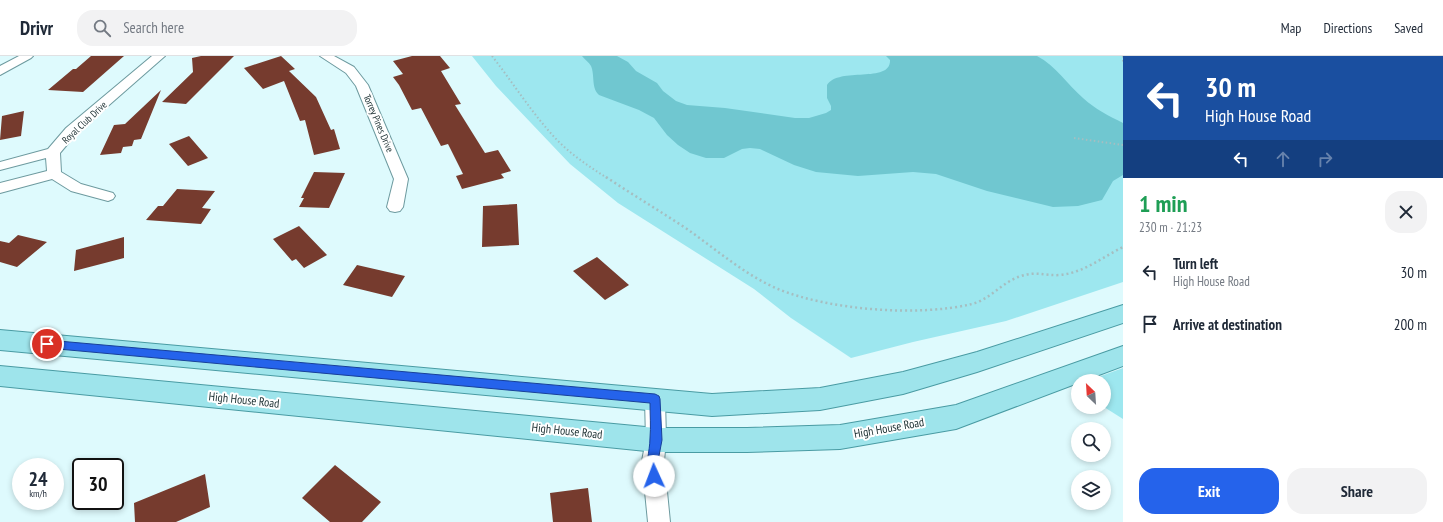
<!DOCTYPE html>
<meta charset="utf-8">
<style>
body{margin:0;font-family:"PT Sans Narrow",sans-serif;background:#f2f2f3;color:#1f2937;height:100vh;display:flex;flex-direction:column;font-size:15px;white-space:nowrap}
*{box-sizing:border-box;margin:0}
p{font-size:13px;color:#747a83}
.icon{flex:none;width:22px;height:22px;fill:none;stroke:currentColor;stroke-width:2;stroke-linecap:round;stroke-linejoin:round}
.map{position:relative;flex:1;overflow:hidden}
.sheet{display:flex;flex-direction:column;background:#fff;width:320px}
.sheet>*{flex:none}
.top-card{background:#1a4fa0;color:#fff;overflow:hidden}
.needle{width:26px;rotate:335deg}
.controls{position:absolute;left:1071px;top:318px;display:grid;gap:8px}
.controls a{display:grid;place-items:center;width:40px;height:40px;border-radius:50%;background:#fff;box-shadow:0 2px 6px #0003;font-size:20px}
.speed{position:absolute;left:12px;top:402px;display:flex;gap:8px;font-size:20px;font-weight:700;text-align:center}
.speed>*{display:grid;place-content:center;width:52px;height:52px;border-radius:50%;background:#fff;box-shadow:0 2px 6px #0003;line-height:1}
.speed small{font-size:10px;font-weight:400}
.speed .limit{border:2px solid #111;border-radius:6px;background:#fff;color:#111}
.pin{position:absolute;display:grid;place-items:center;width:34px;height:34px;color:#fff;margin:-17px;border:2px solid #fff;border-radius:50%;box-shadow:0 1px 4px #0007}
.me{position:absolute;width:44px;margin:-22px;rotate:358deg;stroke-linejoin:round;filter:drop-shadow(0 0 3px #0008)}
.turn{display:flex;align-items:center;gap:14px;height:84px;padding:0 16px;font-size:18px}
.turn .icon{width:52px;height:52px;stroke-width:2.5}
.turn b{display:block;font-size:28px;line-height:34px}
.lanes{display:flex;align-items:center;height:38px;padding:0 16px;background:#0003;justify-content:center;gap:20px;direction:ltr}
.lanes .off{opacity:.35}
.round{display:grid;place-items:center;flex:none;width:42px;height:42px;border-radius:16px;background:#f2f2f3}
.summary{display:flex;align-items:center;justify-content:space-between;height:68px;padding:0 16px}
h1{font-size:24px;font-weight:700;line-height:30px;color:#1e9e55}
.action{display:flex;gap:8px;margin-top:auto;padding:8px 16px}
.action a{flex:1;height:46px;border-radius:16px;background:#2563eb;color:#fff;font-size:16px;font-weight:700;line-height:46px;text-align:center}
.action a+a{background:#f2f2f3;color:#1f2937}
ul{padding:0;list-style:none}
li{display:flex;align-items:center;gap:12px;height:52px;padding:0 16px}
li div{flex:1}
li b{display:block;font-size:15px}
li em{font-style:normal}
header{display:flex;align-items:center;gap:24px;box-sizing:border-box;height:56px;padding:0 20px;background:#fff;border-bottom:1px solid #e0e1e3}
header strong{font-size:19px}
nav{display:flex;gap:22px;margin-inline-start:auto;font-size:14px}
.search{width:280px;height:36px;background:#f2f2f3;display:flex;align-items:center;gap:10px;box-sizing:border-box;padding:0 14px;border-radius:16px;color:#747a83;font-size:15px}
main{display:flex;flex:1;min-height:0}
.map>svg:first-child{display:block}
.green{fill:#9de7ef}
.forest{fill:#70c7d0}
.building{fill:#763b2e}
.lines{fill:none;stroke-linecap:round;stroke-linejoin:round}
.minor-casing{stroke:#6d9a9f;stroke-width:2}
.primary-casing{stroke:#499ba3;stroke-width:2}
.path-far1{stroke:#a5bec1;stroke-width:2;stroke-dasharray:1.5 2.5;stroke-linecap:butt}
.path{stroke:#a5bec1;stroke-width:2.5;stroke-dasharray:2 3;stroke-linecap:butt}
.minor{fill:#fff;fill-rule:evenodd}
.primary{fill:#9ee4eb;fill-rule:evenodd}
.route{fill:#2563eb;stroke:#184099}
.labels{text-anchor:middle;stroke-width:4;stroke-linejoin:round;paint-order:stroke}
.far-street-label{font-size:10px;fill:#233638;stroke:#fff}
.street-label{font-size:12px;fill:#233638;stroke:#fff}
</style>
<header>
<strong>Drivr</strong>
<div class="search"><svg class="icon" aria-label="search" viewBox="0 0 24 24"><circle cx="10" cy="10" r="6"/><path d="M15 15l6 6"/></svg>Search here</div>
<nav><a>Map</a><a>Directions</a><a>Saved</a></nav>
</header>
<main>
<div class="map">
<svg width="1123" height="466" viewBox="0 0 1123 466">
<rect width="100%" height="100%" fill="#defafd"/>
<path class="green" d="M472 0H1123V226L1006 265 913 286 851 302 791 262 754 233 618 147 570 108 496 30Z
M1123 312V363L1104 351V325H1087Z"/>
<path class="forest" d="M582 0H617L628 6 636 15 657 27 663 35 676 45 687 49 725 52 795 62H809L826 57 831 54V50L827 42V29C839 10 891 28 890 4L886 0H1037C1056 10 1067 28 1083 42 1095 53 1109 60 1123 67V119L1113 125 1102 144 1078 150 1053 151 987 135 936 118 913 116 858 120 816 116 794 109 760 93 750 92 742 93 724 102H706L690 97 678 89 667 79 654 62 639 54 599 39C591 32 595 19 591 10 589 6 584 3 582 0Z"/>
<path class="building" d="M91 0H124L83 36 48 34 73 13H76Z
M201 0H234L186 48 162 46 193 16 192 2Z
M281 0 295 13 289 15 316 41 331 74 334 73 340 93 314 99 305 64 300 65 284 25 263 33 244 12Z
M412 0H440L450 12 441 15 461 48 455 49 485 97 498 94 511 115 501 118 504 122 462 133 456 120 463 118 448 88 441 90 421 52 412 54 399 29 393 21 403 18 393 5Z
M161 34 141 83 134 84 132 90 123 91 121 97 100 99 114 69 125 68Z
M24 55 21 80 0 84 2 60Z
M189 80 208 102 188 110 169 88Z
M314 116 345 117 329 152 299 151 304 142H301Z
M177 133 215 135 202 152 211 153 201 168 146 164 158 150H163Z
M517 148 519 189 482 191 483 150Z
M299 170 327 199 304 212 296 203 292 205 273 183Z
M18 179 47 186 17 211 0 206V185L9 187Z
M124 181V202L74 215 76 194Z
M597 201 629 229 605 244 573 215Z
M357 209 405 220 392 241 343 229Z
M335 409 381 446 362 466H330L302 442Z
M205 418 210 451 176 466H135L134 447Z
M588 432 592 466H553L550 437Z"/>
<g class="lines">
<defs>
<path id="minor" d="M19 0H33L31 2 0 19V10Z
M152 0H165L76 78 60 97 61 116 81 128 113 137 115 140 113 143 108 145 71 135 52 123 0 137V127L47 115 46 102 0 114V106L48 93 66 72Z
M320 0H334L354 11 368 29 408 123 403 151 400 155 395 156 390 155 387 151 394 123 356 30 346 17Z
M655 334 662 337 665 343 666 384 664 405 670 466H648L642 405 646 384 645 343 648 337Z"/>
<path id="primary" d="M1123 249V267L977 316 903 338 820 354 712 360 0 294V274L712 338 820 332 903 316 977 296Z
M1123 290V310L1083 325H1078V327L956 373 840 393 747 396H656L0 330V310L656 372H747L840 369 956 349Z"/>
</defs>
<use href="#minor" class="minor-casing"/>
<use href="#primary" class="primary-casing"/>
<path class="path-far1" d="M492 0C514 28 533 59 558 85 573 100 590 111 607 122
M1123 0V8
M1074 82 1123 89"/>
<path class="path" d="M606 121C633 139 660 155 687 173 717 194 745 219 778 233 829 254 918 261 972 248 991 243 1002 226 1021 220 1036 215 1045 220 1060 219 1083 217 1103 201 1123 191"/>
<use href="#minor" class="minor"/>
<use href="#primary" class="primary"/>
</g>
<path class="route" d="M47 284 655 338 659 340 660 343 662 384 658 405 660 420 658 423 654 425 650 423C644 410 650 396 650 382 651 371 650 359 650 347L47 292 43 291 42 288 43 285Z"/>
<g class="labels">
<g class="far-street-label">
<text transform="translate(84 66) rotate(-43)" y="4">Royal Club Drive</text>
<text transform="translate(379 67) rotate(67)" y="4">Torrey Pines Drive</text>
</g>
<g class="street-label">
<text transform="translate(244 344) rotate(6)" y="4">High House Road</text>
<text transform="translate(889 372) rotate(-10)" y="4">High House Road</text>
<text transform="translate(567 375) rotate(6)" y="4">High House Road</text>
</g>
</g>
</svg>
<div class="controls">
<a><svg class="needle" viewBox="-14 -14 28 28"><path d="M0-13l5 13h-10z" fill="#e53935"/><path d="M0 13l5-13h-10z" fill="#747a83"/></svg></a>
<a><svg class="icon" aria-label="search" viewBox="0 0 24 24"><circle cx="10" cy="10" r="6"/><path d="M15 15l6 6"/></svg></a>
<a><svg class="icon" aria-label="layers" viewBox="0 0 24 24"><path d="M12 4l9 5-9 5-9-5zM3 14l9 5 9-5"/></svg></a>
</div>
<div class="speed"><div>24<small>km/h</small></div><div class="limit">30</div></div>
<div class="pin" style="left:47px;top:288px;background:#d93025"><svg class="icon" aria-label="arrive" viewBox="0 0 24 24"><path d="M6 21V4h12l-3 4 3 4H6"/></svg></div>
<svg class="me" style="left:654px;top:420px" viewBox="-20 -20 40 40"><circle r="19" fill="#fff"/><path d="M0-13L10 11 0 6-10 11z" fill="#2563eb"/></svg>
</div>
<section class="sheet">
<div class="top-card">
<div class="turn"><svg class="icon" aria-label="left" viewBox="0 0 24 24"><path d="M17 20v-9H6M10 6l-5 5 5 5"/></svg><div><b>30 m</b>High House Road</div></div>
<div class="lanes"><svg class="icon" aria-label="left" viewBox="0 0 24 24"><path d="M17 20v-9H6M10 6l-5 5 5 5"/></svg><svg class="icon off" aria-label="ahead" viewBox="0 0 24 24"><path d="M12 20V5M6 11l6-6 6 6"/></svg><svg class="icon off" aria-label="right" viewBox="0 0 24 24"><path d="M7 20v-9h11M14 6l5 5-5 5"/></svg></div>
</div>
<div class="summary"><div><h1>1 min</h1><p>230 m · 21:23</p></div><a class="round"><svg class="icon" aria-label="close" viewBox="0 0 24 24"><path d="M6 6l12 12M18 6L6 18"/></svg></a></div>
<ul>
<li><svg class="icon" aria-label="left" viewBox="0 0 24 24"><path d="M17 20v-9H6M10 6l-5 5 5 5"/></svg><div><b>Turn left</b><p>High House Road</p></div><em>30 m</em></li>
<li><svg class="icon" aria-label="arrive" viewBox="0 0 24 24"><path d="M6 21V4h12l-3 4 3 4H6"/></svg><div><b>Arrive at destination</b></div><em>200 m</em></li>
</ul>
<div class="action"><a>Exit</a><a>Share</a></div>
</section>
</main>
